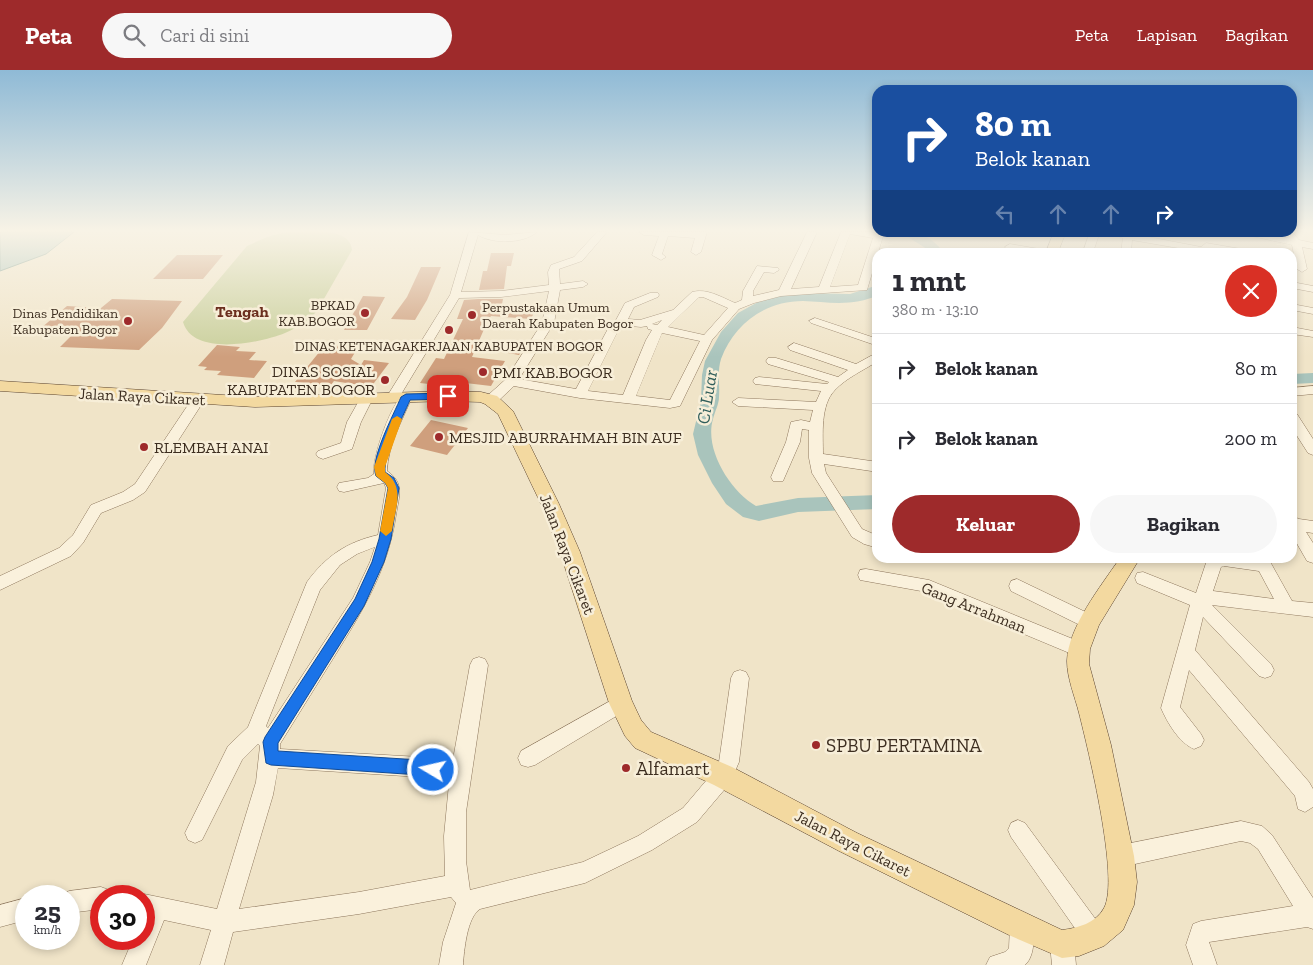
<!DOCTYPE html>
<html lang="id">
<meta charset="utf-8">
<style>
body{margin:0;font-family:"Zilla Slab",serif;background:#f7f7f7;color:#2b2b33;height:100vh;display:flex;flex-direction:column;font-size:19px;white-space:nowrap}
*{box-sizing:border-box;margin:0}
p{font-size:16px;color:#7c7c81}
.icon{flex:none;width:28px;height:28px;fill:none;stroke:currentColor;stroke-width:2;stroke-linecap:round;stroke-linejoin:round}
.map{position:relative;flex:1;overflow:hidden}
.details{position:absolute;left:872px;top:178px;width:425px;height:315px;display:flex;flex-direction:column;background:#fff;border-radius:15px;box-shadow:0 2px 8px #0003}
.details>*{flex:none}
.banner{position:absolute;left:872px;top:15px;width:425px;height:152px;border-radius:15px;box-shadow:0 2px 8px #0003;background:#1a4fa0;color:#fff;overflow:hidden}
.speed{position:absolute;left:15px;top:815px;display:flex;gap:10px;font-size:25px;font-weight:700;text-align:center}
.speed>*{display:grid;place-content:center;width:65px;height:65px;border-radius:50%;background:#fff;box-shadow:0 2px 8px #0003;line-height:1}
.speed small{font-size:12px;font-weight:400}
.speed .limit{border:8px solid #d22;background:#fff;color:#111}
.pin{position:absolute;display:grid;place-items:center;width:42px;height:42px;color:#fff;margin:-21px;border-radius:10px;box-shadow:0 2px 8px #0006}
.me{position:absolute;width:55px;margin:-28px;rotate:279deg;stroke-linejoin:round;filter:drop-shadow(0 0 4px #0008)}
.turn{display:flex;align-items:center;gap:18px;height:105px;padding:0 20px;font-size:22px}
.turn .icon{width:65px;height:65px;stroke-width:2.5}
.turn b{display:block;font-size:35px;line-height:42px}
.lanes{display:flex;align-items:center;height:48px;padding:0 20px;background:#0003;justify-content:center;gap:25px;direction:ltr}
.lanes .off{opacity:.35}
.round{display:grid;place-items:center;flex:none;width:52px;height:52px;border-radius:26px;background:#f7f7f7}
.overview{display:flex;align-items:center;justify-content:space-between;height:85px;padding:0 20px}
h1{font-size:30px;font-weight:700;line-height:38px}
.primary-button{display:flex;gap:10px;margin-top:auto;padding:10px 20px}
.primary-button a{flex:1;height:58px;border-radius:30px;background:#9e2a2b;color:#fff;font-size:20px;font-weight:700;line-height:58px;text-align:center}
.primary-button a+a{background:#f7f7f7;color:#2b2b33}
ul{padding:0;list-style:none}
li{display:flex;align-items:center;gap:15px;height:70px;padding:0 20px;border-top:1px solid #e1e1e2}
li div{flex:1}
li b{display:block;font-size:19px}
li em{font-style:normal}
header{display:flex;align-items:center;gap:30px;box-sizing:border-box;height:70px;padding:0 25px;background:#9e2a2b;color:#fff}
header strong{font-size:24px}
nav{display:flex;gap:28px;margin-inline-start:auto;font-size:18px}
.search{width:350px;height:45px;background:#f7f7f7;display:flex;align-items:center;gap:12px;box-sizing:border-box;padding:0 18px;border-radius:28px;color:#7c7c81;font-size:19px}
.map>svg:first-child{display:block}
.green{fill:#c9cf9b}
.water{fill:#a9c4bc;stroke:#6f938a}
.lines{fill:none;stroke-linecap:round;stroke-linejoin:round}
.river{fill:#a9c4bc;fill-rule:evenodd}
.building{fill:#cf9f7d}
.minor-casing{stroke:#8d765c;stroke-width:1}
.major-casing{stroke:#5b4430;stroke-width:1}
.minor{fill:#faf1dc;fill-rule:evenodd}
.major{fill:#f3d9a0;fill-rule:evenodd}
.route{fill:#1a73e8;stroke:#114b97}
.slow{fill:#f59e0b}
.poi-dot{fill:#9e2a2b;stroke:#f7eed8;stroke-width:2}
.labels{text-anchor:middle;stroke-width:5;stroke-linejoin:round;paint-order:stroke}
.far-poi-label{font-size:14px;fill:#3d2e20;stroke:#f7eed8;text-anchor:end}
.far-quarter-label{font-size:16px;font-weight:bold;fill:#6b2e1e;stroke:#f7eed8}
.poi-label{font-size:16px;fill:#3d2e20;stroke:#f7eed8;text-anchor:start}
.street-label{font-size:16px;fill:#3d2e20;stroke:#f7eed8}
.water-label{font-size:18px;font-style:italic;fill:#2f5d5a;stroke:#f7eed8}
.near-poi-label{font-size:19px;fill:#3d2e20;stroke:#f7eed8;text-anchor:start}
</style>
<header>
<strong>Peta</strong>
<div class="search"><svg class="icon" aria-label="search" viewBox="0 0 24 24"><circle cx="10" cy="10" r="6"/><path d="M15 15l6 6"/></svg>Cari di sini</div>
<nav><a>Peta</a><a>Lapisan</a><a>Bagikan</a></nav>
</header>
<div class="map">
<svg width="1313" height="895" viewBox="0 0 1313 895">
<rect width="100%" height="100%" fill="#f0e4c8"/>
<path class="green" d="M286 162C303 162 350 155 352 180L317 241C308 251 297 258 285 263 261 273 193 287 183 252L247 176 267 167Z"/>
<path class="water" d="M0 162H74L46 184 0 201Z"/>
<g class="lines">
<path class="river" d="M900 162C918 162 932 166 943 182H930L927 179Z
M878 215V225C854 237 827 232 803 231 765 231 734 254 721 289 717 302 720 314 719 327 719 334 715 341 713 349 704 379 730 421 756 436L798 428 878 425V439L798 442 759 451 743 447 726 434 712 413 698 385 693 364 701 331 702 305 705 291 721 262 738 243 758 232 785 224 800 223 850 224Z
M1313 303V313L1292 314V304Z"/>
</g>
<path class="building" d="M491 183H514L511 196H507L504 219 479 220 483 201H487Z
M177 185H223L203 209H153Z
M421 197H441L427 230 415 250 391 249 407 227Z
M363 226 385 227 367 260H344Z
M112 229 182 231 162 258 139 280 60 277 71 266 34 264 67 236 101 238Z
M478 229H503L502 234 537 236 531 249 491 246 488 250 472 287 505 291 491 316 457 312 454 317 420 313 436 288 444 289 463 249H457L464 230Z
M516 272 527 273 519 285 508 283Z
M217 275 240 277 236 281 256 282 249 290 267 291 254 308 217 305 221 301 204 300 207 297 198 296Z
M325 275 357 279 351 289 361 295 364 290 389 293 371 317 334 311 330 316 295 312Z
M431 350 468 358 447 385 410 376Z"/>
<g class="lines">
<defs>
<path id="minor" d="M469 162 505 165 537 162C523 174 493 174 478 165L461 222 501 221 549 215 548 202 551 195 574 187 597 162H607L582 191 559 199 560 214 583 211 588 214 583 217 560 220 554 253 519 309 576 319 611 253 616 250 625 233 650 223H658L659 225 658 227 634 237 628 249 640 250 673 240 692 222C707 218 721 227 735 233L742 230 743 221 757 196 778 198 779 200 774 203 764 202 753 221V226L779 220 807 162H817L791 219 819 217 841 162H871L883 166 867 220 781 226 754 233 739 239 712 270 680 336 670 338 580 328 514 316 496 333H486L485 330 486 327 506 309 542 253 549 221 501 227 459 228 397 331H387L386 328 450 225ZM850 164 873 168 858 215 830 217ZM699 227H703L728 238 704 265 668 257ZM662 250 657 255 652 254ZM621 255 641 257 647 256 648 259 652 260 646 270 623 325 588 321ZM662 263 700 271 670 330 636 326Z
M639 162H707L701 182 696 185 691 182 695 168 668 166 662 184 666 187 661 190 652 185 659 166 644 165Z
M1090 162H1100L1093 182H1083Z
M1101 162 1128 163 1201 177 1206 173 1241 179 1246 182H1201L1132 170 1131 182H1121L1123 168Z
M1233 162H1256L1288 168 1286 166 1288 164H1294L1299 170 1313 173V179L1302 177 1307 199 1302 202 1297 199 1292 175Z
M1010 174 1039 179 1044 182H1025L1006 179 1005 177Z
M1292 212 1313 216V222L1292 218Z
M1292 234 1313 238V244L1292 240Z
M815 248 878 269V276L811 253 809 251Z
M1292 257 1313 261V267L1292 264Z
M794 273 856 294 878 282V291C864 300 846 308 835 320 820 335 823 365 823 384L878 392V402L824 394 826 403 862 459 878 466V478L864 474 852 467 812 403 809 388V360L802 359 800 372 783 411H773L771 407 786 372 791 352 801 350 810 352 813 340 738 336 732 332 738 328 816 332 821 321 755 314 753 311 755 308 759 307 827 314 829 312 768 294 766 291 768 288H776L838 307 848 300 790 280 788 277Z
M1313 316V324L1292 326V318Z
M406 323 412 327C402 351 388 375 387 401 405 413 399 426 396 445 388 500 363 540 334 587 316 616 298 645 280 674V679L420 687 452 695 470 595 473 589 479 587 485 589 488 595 466 742V791L470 820 583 792 638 766 683 738 716 699 719 692 731 608 734 602 740 600 746 602 749 608 739 692 730 713 697 752 652 780 585 813 480 839C467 847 464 881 463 895H439L443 872 456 833 451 827 359 844 233 862 224 895H200L211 860 164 850 146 895H122L133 869H144V826H138L144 824 217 839 256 712 260 676 258 674 242 690 202 770 195 773 188 770 185 763 228 676 248 657 307 512C326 486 347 472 378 465L386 418 384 413 344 422 339 421 337 417 339 413 368 408 374 404C371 390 393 326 406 323ZM375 477 370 492 353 528 268 658 266 656 320 520 340 495 357 484ZM278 698 420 707 449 714 444 766 445 806 359 822 239 839 273 725Z
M199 325 205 329 145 422 133 430 101 443 83 473 71 486 0 520V506L59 478 73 465 91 435 123 422 135 414 194 326Z
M366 326 372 330 361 352 352 379 323 389 318 387 316 384 318 381 341 373 347 352 361 327Z
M1292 343 1297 344 1313 369V385L1308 383 1292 358Z
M1292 446 1299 449 1313 451V463L1306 462 1313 473V493L1307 491 1292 465Z
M1212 488H1268L1292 531 1313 533V547L1212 535 1271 594 1274 600 1271 606 1265 608 1259 606 1203 547 1195 580 1309 712 1313 719V737L1305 742 1298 739 1295 726 1189 600 1180 637 1201 664 1204 670 1201 676 1194 679C1179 673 1167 652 1161 638L1190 535 1137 513 1135 508 1137 503 1143 502 1196 523 1206 493 1208 489ZM1224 496 1259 501 1274 529 1213 521 1221 497Z
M866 499 929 510 1085 574 1088 579 1085 584 1079 587 921 521 860 510 858 505 860 500Z
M1017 509 1096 547 1098 552 1096 557 1090 559 1084 557 1011 521 1009 516 1011 511Z
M621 625 628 627 630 633 628 639 535 695 528 697 521 695 518 688 521 681Z
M1018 750 1025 753 1102 858 1105 866 1102 874 1094 877 1086 874 1011 767 1008 760 1011 753Z
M1241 751 1262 756 1272 765 1313 828V859L1307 857 1209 872 1217 895H1193L1186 875 1193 854 1201 851 1293 836 1258 779 1250 773 1241 771 1121 797 1113 794 1110 786 1113 778 1121 775Z
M101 817 109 820 111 826H101V839L69 843V826H60L69 821Z
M26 828V850L0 857V835Z
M1021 845 1029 848C1035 861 1036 885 1025 895H986L990 887 1005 882 1009 878 1010 856 1013 848Z
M1062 862 1070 866 1074 874 1076 895H1052L1050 874 1054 866Z"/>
<path id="major" d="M1054 162H1066L1058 182H1046Z
M0 311 255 327 448 321 481 322 497 326 513 341 559 434 580 482 632 631 641 650 651 662 732 697 857 763 1062 860C1078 858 1096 853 1104 838 1120 809 1088 679 1079 643 1075 627 1067 608 1067 591 1068 557 1101 516 1120 488H1140L1099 555 1090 579 1089 594 1111 675 1134 786 1137 812 1134 835 1123 860 1104 876 1079 886 1062 888 1011 866 839 781 714 715 635 678 625 666 609 633 560 482 541 434 498 344 485 334 480 332 448 331 255 337 0 321Z"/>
</defs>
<use href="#minor" class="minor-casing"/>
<use href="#major" class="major-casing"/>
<use href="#minor" class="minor"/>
<use href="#major" class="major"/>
</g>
<linearGradient id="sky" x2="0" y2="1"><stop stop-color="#8fbad6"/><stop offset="0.56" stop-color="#f8f3e6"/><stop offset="1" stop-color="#f8f3e6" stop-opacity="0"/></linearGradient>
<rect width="1313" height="287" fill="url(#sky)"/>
<path class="route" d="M448 323 452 324V329L410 330C402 349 384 382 385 402L394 408 399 418 391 469 384 492 364 536 278 673V681L420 690 439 695 441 700 439 706 433 708 420 705 271 695 266 693 263 672 265 667 355 529 372 492 379 469 388 418 385 413 376 406C369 390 394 344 401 327L406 324Z"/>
<path class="slow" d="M397 346 402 349 385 397V402C406 417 395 439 392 461L386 466 380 461 388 418 385 413 376 406 374 397 392 349Z"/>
<g class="poi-dot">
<circle cx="365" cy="243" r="5"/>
<circle cx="472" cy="245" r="5"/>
<circle cx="128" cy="251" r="5"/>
<circle cx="449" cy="260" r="5"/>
<circle cx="483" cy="302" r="5"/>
<circle cx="385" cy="310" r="5"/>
<circle cx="439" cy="367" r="5"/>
<circle cx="144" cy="377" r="5"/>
<circle cx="816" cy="675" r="5"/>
<circle cx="626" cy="698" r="5"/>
</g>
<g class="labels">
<g class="far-poi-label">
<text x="355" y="240">BPKAD<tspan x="355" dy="16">KAB.BOGOR</tspan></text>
<text x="482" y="242" text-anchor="start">Perpustakaan Umum<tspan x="482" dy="16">Daerah Kabupaten Bogor</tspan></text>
<text x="118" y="248">Dinas Pendidikan<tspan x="118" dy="16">Kabupaten Bogor</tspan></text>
<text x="449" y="281" text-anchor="middle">DINAS KETENAGAKERJAAN KABUPATEN BOGOR</text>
</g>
<g class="far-quarter-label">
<text x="242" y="247">Tengah</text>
</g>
<g class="poi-label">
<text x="375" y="307" text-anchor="end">DINAS SOSIAL<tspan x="375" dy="18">KABUPATEN BOGOR</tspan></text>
<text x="493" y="308">PMI KAB.BOGOR</text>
<text x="449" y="373">MESJID ABURRAHMAH BIN AUF</text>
<text x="154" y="383">RLEMBAH ANAI</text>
</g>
<g class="street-label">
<text transform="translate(142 326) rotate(3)" y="6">Jalan Raya Cikaret</text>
<text transform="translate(568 484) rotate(69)" y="6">Jalan Raya Cikaret</text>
<text transform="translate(974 537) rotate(22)" y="6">Gang Arrahman</text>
<text transform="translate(853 773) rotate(27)" y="6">Jalan Raya Cikaret</text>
</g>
<g class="water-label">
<text transform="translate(707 327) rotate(-81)" y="6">Ci Luar</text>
</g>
<g class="near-poi-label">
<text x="826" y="682">SPBU PERTAMINA</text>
<text x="636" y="705">Alfamart</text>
</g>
</g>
</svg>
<div class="speed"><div>25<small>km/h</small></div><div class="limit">30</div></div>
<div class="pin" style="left:448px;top:326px;background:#d93025"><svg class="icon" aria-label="arrive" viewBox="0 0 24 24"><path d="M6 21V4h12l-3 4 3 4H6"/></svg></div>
<svg class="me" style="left:433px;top:700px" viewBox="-20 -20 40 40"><circle r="17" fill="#1a73e8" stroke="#fff" stroke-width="3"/><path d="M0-11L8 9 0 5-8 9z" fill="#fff"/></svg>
<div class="banner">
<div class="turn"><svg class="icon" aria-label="right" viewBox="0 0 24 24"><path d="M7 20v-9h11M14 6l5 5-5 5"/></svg><div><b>80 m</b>Belok kanan</div></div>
<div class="lanes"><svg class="icon off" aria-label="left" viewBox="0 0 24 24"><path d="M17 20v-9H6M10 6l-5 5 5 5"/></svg><svg class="icon off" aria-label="ahead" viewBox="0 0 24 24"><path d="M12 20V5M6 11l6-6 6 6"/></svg><svg class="icon off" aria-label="ahead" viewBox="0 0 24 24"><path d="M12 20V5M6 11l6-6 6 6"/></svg><svg class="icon" aria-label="right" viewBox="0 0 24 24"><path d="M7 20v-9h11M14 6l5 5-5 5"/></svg></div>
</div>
<section class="details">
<div class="overview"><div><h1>1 mnt</h1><p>380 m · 13:10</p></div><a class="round" style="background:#d93025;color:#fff"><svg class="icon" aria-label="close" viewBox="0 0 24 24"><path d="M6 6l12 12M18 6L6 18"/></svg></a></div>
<ul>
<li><svg class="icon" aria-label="right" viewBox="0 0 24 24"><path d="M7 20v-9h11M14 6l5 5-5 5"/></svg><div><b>Belok kanan</b></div><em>80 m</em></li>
<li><svg class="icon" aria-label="right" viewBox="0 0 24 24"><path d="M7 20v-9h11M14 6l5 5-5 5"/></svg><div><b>Belok kanan</b></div><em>200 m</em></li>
</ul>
<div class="primary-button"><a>Keluar</a><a>Bagikan</a></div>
</section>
</div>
